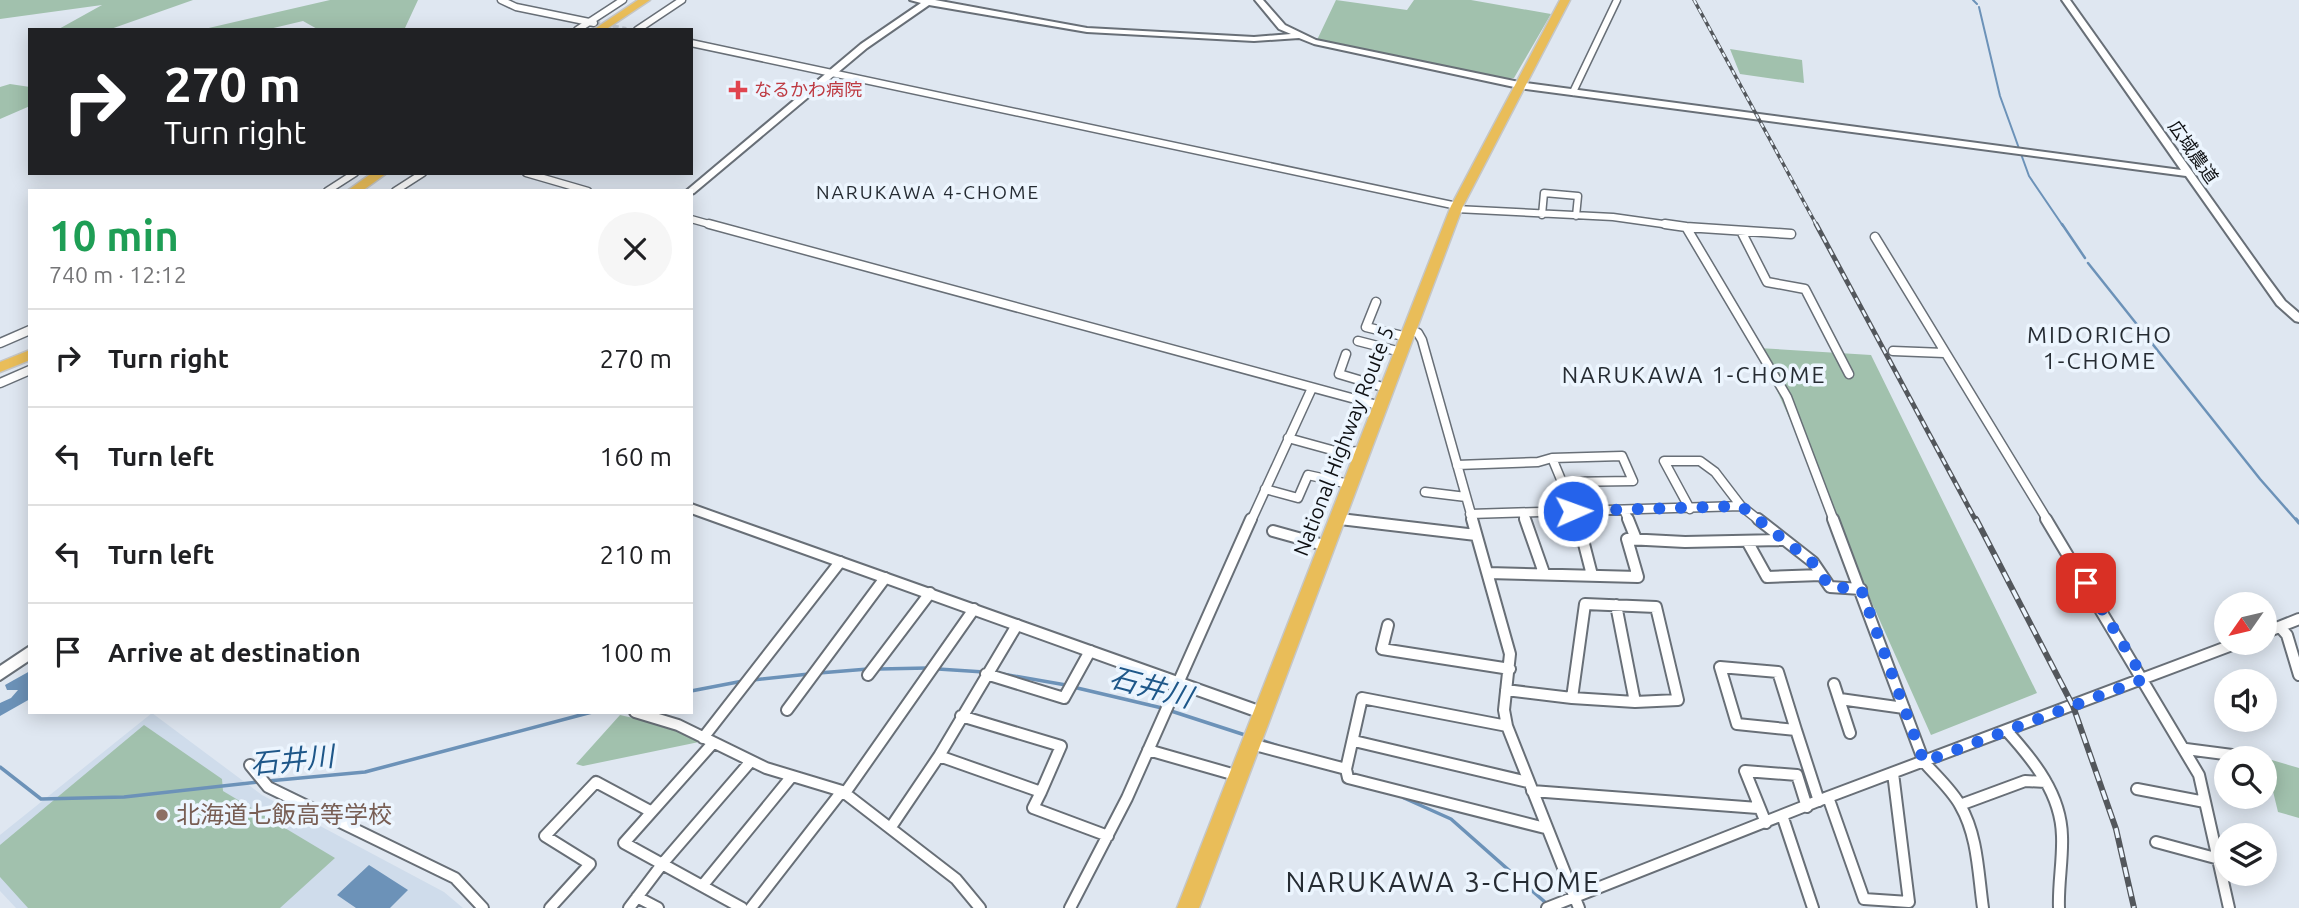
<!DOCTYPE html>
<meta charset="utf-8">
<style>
body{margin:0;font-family:Ubuntu,"Noto Sans JP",sans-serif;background:#f6f6f6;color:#202124;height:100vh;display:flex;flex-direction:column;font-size:26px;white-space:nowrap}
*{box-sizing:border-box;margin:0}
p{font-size:23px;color:#757577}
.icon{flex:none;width:38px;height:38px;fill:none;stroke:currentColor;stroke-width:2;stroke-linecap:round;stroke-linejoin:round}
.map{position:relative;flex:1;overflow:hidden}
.drawer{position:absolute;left:28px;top:189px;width:665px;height:525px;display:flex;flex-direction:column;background:#fff;border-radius:0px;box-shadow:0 4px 18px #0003}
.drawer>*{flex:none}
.hud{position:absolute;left:28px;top:28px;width:665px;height:147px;border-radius:0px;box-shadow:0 4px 18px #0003;background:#202124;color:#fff;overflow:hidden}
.needle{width:46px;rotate:236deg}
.tools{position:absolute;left:2214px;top:592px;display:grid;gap:14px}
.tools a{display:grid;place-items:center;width:63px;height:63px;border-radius:50%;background:#fff;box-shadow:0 4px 18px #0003;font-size:35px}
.pin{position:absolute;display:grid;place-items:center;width:60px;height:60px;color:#fff;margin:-30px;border-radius:14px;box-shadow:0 4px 10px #0006}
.me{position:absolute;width:77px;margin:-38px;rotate:88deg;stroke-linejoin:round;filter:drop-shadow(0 0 5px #0008)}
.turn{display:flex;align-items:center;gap:24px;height:147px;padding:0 21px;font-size:32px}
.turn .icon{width:91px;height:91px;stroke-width:2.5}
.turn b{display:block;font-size:49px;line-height:60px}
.round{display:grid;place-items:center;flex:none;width:74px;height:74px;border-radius:37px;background:#f6f6f6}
.head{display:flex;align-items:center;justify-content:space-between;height:119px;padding:0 21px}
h1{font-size:42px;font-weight:700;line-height:52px;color:#1e9e55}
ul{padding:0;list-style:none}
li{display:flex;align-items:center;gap:21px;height:98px;padding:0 21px;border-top:2px solid #e0e0e0}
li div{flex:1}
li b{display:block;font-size:26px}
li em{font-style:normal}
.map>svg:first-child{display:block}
.built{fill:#cfdceb}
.green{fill:#a1c1ad}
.water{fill:#6c92b8}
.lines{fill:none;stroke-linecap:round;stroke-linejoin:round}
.stream-far2{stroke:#6c92b8;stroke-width:2}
.stream-far1{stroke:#6c92b8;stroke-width:2.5}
.stream{stroke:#6c92b8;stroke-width:3.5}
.street-tunnel{stroke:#c0c7d0;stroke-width:6;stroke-dasharray:6 3.5;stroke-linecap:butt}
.street-far2-casing{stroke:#686f77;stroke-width:9}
.street-far1-casing{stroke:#686f77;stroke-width:11}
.street-casing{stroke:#686f77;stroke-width:14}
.secondary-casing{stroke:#686f77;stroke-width:4}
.highway-casing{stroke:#c5c6c6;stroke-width:3}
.street-far2{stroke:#fff;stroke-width:6}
.street-far1{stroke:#fff;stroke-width:8}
.street{stroke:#fff;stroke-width:10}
.secondary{fill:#fff;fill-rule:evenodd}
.highway{fill:#e9bd59;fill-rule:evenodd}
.rail-far2-casing{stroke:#53575c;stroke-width:3.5}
.rail-far1-casing{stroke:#53575c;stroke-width:5}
.rail-casing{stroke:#53575c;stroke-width:6}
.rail-far2{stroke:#ecf5fe;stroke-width:2;stroke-dasharray:5;stroke-linecap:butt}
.rail-far1{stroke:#ecf5fe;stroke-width:2.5;stroke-dasharray:7;stroke-linecap:butt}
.rail{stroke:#ecf5fe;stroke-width:3.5;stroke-dasharray:10;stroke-linecap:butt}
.route{stroke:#2563eb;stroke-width:12;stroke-dasharray:0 21.6}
.health-dot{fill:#e0444e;stroke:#ecf5fe;stroke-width:2.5}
.education-dot{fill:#8d6e63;stroke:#ecf5fe;stroke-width:2.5}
.labels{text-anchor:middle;stroke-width:7;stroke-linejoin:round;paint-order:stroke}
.far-health-label{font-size:18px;fill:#be3a42;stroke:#ecf5fe;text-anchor:start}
.far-street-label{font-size:18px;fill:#0e1013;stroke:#ecf5fe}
.far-neighbourhood-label{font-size:19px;letter-spacing:2px;fill:#262c33;stroke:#ecf5fe}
.street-label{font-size:21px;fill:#0e1013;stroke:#ecf5fe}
.neighbourhood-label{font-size:23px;letter-spacing:2px;fill:#262c33;stroke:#ecf5fe}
.near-education-label{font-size:24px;fill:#785e54;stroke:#ecf5fe;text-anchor:start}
.near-water-label{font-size:28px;font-style:italic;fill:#1e5789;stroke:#ecf5fe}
.near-neighbourhood-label{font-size:28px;letter-spacing:2px;fill:#262c33;stroke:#ecf5fe}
</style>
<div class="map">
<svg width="2299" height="908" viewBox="0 0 2299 908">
<rect width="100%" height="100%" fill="#dfe7f1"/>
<path class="built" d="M152 713 262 795 444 892 463 908H16L0 891V835Z"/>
<path class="green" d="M0 0H193L108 30H57L102 5 0 19Z
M330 0H418L405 28 400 30H319L303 21 265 30H200Z
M1336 0 1407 10 1414 0H1471L1551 14 1514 78 1507 79 1317 40Z
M1730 49 1802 60 1804 83 1740 74Z
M10 84 30 87V106L0 119V87Z
M1758 348 1871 355 2037 693 1931 735Z
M620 715 673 727 699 742 583 766 576 764Z
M144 725 222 779 223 791 335 858 280 908H28L0 877V845Z
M2265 758 2299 768V818L2278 812Z"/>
<path class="water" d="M30 671V699L0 716V703L11 698 18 690H7L5 685Z
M369 865 408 890 390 908H356L337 895Z"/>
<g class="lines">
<path class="stream-far2" d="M1973 0 1977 4
M1979 7 2000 96 2029 176 2063 226"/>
<path class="stream-far1" d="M2062 224 2085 258
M2088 263 2260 479 2297 521"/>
<path class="stream" d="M2296 519 2299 523
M879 669 928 668
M938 669 984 672
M819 673 868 669
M997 673 1066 685
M753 680 809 674
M1073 687 1162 708
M691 691 743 681
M1168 710 1245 735
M1261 740 1278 746
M0 767 41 799 124 797 258 782
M268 781 365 772 592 712
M1404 798 1451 819 1546 903"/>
<path class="street-tunnel" d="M594 23 626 30"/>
<defs>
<path id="street-far2" d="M501 0 516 7 594 23
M577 30 623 0
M637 30 682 0
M691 43 1457 206
M1573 92 1617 0
M526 173 588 191
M327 191 355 173
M395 191 423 173
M1456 209 1613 217 1677 226
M1542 215 1544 193 1578 196 1576 216
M691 219 716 226"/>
<path id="street-far1" d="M709 224 1381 406
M1665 224 1686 227 1787 397 1834 521
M1686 227 1791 234
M1741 231 1767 282 1805 289 1849 374
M1875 237 2048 521
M1376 302 1366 327 1407 337
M1410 330 1418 333 1422 340 1473 521
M1358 341 1401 352
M0 343 30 330
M1893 351 1944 353
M1346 354 1339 374 1386 388
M0 383 30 370
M1288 438 1339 452 1363 451
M1622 456 1633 481 1562 482 1552 458Z
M1457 465 1538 462 1552 458
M1265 489 1298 498 1308 475 1349 484
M1425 492 1466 497
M1690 509 1664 461H1700L1715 472 1741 506 1760 521
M1624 510 1629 521
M1523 513 1526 521
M1470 514 1741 506
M1336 519 1355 521
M1251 521 1312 388"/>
<path id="street" d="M1340 519 1476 535
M1472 519 1510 654 1504 710 1507 726 1579 908
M1525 519 1544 573
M1628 519 1636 539
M1758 519 1813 562 1830 587 1861 589
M1833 519 1924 762C1936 776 1951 789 1960 805 1978 836 1978 873 1983 908
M2046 519 2199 775 2229 908
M1273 531 1327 546
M1747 541 1767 577 1821 575
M1584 544 1592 575
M1488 573 1638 577 1627 539 1685 542 1783 540
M1585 604 1656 607 1678 700 1635 702 1572 698Z
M1616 605 1635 702
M1388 625 1382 649 1510 669
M2280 627 2287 635 2299 675
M2264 633 2299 619
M1720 667 1778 672 1796 730 1737 724Z
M986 674 1064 698 1090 651
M868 675 930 593
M1834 684 1850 733
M1506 690 1572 698
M1840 699 1904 708
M787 710 885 578
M635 712 678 725 766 768 842 791 956 879 980 908
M961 716 1061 746 1041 792
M1796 730 1819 801
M2007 731C2034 761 2061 794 2062 836 2063 860 2058 884 2059 908
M703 738 840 562
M1354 741 1528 782
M713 743 624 843 742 908
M1251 744 1346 769 1348 778 1545 828
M2186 749 2255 758
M1148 750 1239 776
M939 756 1041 792 1033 808 1108 836
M250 765 268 787 455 878 483 908
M1346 769 1362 698 1507 726
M2137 789 2205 802
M1532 791 1758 808
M845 793 974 609
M1828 797 1864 899 1909 902 1893 773
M1960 805 2025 781 2046 782
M1783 818 1813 908
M1766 823 1745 771 1797 775 1807 807
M891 827 939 756 1017 625
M2156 842 2219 859
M703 885 792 776
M637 897 658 908
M550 908 590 864 545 836 596 782 650 811
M629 908 663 863 751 761
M751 908 842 791
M1070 908 1127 798 1251 519
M1547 908 1828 797 2240 642"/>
<path id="secondary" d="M910 0H935L1087 28 1254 37 1291 34 1279 29 1255 0H1263L1285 25 1316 40 1519 82 2181 170 2062 0H2070L2265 274 2285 301 2299 313V322L2295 321 2277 305 2186 176 1519 88 1314 44 1299 38 1254 41 1087 32 929 5 867 48 694 193 691 194V191H686L861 44 921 3Z
M691 504 1268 709 1270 713 1268 717 1263 719 1258 717 691 513Z
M30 646V660L0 680V666Z"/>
<path id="highway" d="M638 0H650L605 30H593Z
M1560 0H1570L1463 206 1199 908H1177L1451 206Z
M372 173H387L362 191H347Z
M30 350V360L0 372V362Z"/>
</defs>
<use href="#street-far2" class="street-far2-casing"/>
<use href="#street-far1" class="street-far1-casing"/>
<use href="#street" class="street-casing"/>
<use href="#secondary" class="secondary-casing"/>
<use href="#highway" class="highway-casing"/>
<use href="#street-far2" class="street-far2"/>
<use href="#street-far1" class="street-far1"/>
<use href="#street" class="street"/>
<use href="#secondary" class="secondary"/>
<use href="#highway" class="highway"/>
<defs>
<path id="rail-far2" d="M1694 0 1817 226"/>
<path id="rail-far1" d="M1816 224 1976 521"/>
<path id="rail" d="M1976 519 2073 706 2116 829 2134 908"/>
</defs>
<use href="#rail-far2" class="rail-far2-casing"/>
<use href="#rail-far1" class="rail-far1-casing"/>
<use href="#rail" class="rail-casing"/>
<use href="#rail-far2" class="rail-far2"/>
<use href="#rail-far1" class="rail-far1"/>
<use href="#rail" class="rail"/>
</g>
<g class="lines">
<path class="route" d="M1573 511 1741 506 1812 562 1830 587 1861 589 1924 762 2144 679 2086 583"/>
</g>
<path class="health-dot" d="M734.5 79.5h7v7h7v7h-7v7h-7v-7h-7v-7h7z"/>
<circle class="education-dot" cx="162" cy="815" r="7"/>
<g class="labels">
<g class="far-health-label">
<text x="754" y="96">なるかわ病院</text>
</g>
<g class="far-street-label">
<text transform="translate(2193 152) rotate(55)" y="6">広域農道</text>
</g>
<g class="far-neighbourhood-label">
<text x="928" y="199">NARUKAWA 4-CHOME</text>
</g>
<g class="street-label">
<text transform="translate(1344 441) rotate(-69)" y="7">National Highway Route 5</text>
</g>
<g class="neighbourhood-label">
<text x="2100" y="343">MIDORICHO<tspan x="2100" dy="26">1-CHOME</tspan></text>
<text x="1694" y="383">NARUKAWA 1-CHOME</text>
</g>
<g class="near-education-label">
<text x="176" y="823">北海道七飯高等学校</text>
</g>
<g class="near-water-label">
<text transform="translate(1151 687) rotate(15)" y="10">石井川</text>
<text transform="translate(292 760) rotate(-6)" y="10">石井川</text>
</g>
<g class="near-neighbourhood-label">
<text x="1443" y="892">NARUKAWA 3-CHOME</text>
</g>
</g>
</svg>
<div class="tools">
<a><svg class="needle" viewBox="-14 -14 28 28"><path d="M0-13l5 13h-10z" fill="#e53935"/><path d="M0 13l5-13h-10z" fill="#757577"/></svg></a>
<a><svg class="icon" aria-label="sound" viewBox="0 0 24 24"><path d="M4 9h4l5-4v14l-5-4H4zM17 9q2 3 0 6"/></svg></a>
<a><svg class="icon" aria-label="search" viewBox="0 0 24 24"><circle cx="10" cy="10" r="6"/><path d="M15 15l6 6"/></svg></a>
<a><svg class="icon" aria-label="layers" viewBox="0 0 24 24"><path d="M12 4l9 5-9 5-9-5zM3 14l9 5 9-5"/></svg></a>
</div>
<div class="pin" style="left:2086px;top:583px;background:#d93025"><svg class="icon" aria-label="arrive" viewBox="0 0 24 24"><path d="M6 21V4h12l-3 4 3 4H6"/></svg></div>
<svg class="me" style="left:1573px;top:511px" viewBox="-20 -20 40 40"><circle r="17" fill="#2563eb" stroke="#fff" stroke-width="3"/><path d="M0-11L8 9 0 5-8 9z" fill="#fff"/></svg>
<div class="hud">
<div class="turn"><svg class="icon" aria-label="right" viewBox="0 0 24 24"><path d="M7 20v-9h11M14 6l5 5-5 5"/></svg><div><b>270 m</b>Turn right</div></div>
</div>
<section class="drawer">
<div class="head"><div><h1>10 min</h1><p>740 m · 12:12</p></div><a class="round"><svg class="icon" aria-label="close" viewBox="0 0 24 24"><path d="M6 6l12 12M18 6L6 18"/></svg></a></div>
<ul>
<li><svg class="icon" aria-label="right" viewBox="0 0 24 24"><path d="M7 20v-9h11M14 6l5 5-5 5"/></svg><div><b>Turn right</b></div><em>270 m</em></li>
<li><svg class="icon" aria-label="left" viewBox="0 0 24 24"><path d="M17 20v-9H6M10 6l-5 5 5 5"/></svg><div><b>Turn left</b></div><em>160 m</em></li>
<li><svg class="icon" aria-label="left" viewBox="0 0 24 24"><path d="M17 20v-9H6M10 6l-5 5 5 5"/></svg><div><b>Turn left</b></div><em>210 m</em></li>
<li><svg class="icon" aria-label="arrive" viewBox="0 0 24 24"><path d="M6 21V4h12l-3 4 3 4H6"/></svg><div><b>Arrive at destination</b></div><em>100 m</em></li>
</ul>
</section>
</div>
